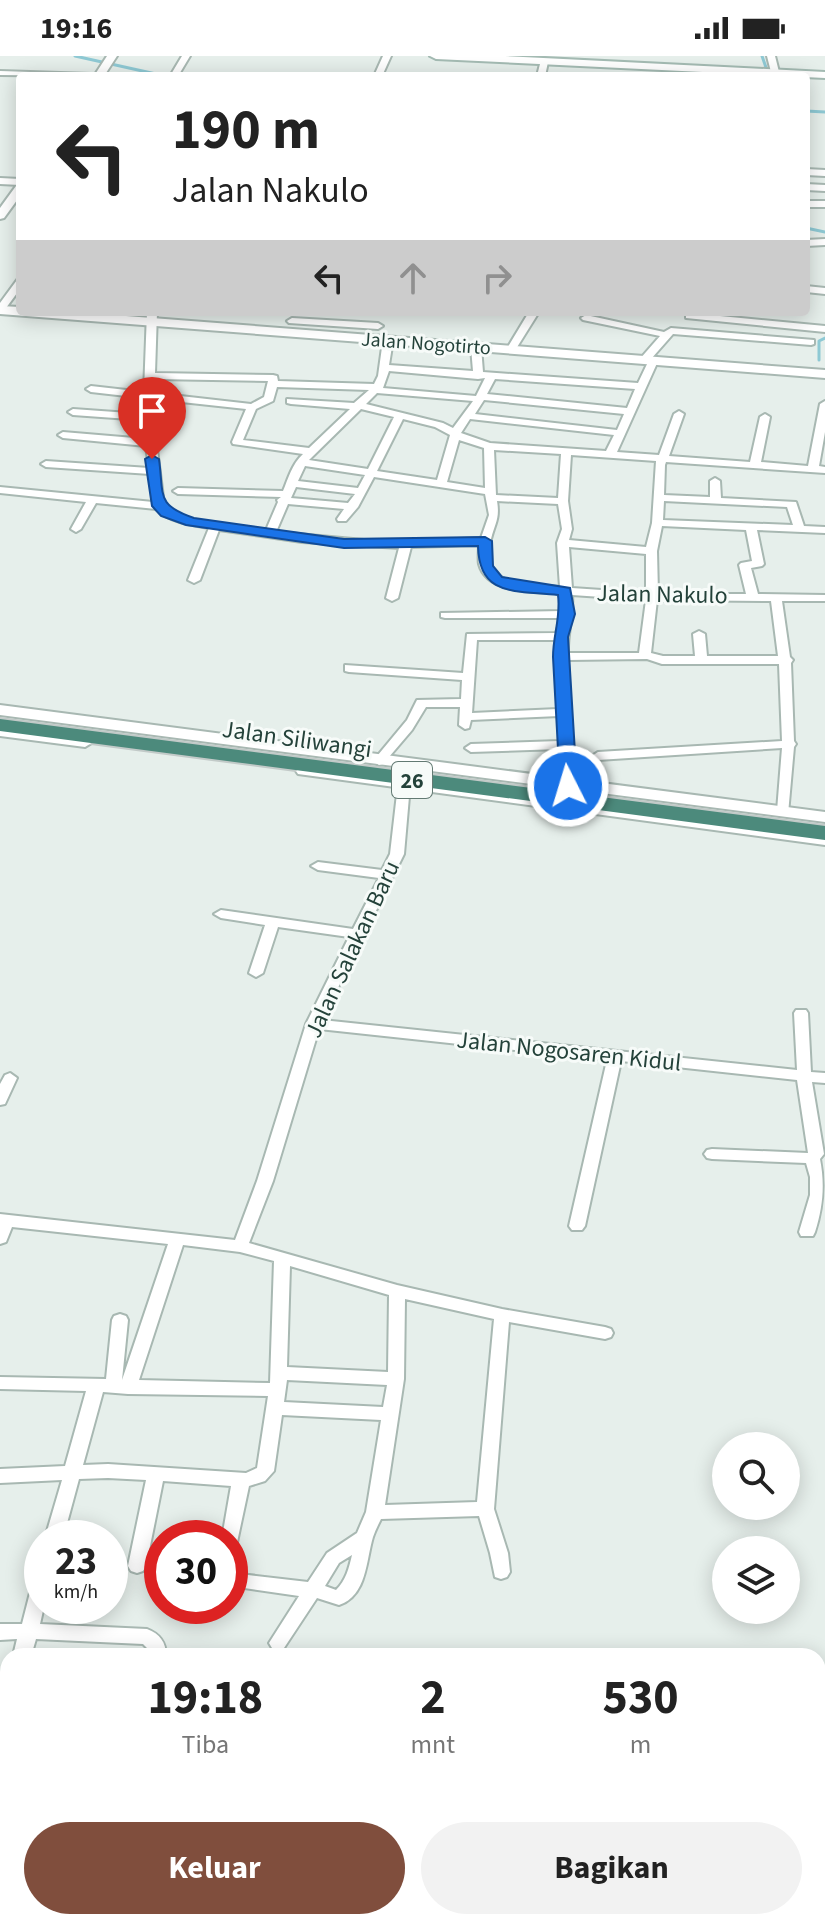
<!DOCTYPE html>
<html lang="id">
<style>
body{margin:0;font-family:"Source Sans 3",sans-serif;background:#f2f2f2;color:#222;height:100vh;display:flex;flex-direction:column;font-size:30px;white-space:nowrap}
*{box-sizing:border-box;margin:0}
p{font-size:26px;color:#767676}
.icon{flex:none;width:44px;height:44px;fill:none;stroke:currentColor;stroke-width:2;stroke-linecap:round;stroke-linejoin:round}
.map{position:relative;flex:1;overflow:hidden}
.sheet{position:absolute;left:0px;top:1592px;width:826px;height:282px;display:flex;flex-direction:column;background:#fff;border-radius:24px 24px 0 0;box-shadow:0 4px 20px #0003}
.sheet>*{flex:none}
.hud{position:absolute;left:16px;top:16px;width:794px;height:244px;border-radius:8px;box-shadow:0 4px 20px #0003;background:#fff;color:#222;overflow:hidden}
.fabs{position:absolute;left:712px;top:1376px;display:grid;gap:16px}
.fabs a{display:grid;place-items:center;width:88px;height:88px;border-radius:50%;background:#fff;box-shadow:0 4px 20px #0003;font-size:40px}
.speed{position:absolute;left:24px;top:1464px;display:flex;gap:16px;font-size:40px;font-weight:700;text-align:center}
.speed>*{display:grid;place-content:center;width:104px;height:104px;border-radius:50%;background:#fff;box-shadow:0 4px 20px #0003;line-height:1}
.speed small{font-size:20px;font-weight:400}
.speed .limit{border:12px solid #d22;background:#fff;color:#111}
.pin{position:absolute;display:grid;place-items:center;width:68px;height:68px;color:#fff;margin:-82px -34px;border-radius:50% 50% 50% 0;rotate:-45deg;box-shadow:0 0 8px #0007}
.pin .icon{rotate:45deg}
.me{position:absolute;width:88px;margin:-44px;rotate:355deg;stroke-linejoin:round;filter:drop-shadow(0 0 6px #0008)}
.turn{display:flex;align-items:center;gap:28px;height:168px;padding:0 24px;font-size:36px}
.turn .icon{width:104px;height:104px;stroke-width:2.5}
.turn b{display:block;font-size:56px;line-height:68px}
.lanes{display:flex;align-items:center;height:76px;padding:0 24px;background:#0003;justify-content:center;gap:40px;direction:ltr}
.lanes .off{opacity:.35}
.eta{display:flex;justify-content:space-evenly;align-items:center;height:136px;text-align:center}
.eta b{font-size:48px;font-weight:700;line-height:56px}
.primary-button{display:flex;gap:16px;margin-top:auto;padding:16px 24px}
.primary-button a{flex:1;height:92px;border-radius:48px;background:#804e3d;color:#fff;font-size:32px;font-weight:700;line-height:92px;text-align:center}
.primary-button a+a{background:#f2f2f2;color:#222}
.status{display:flex;justify-content:space-between;align-items:center;height:56px;padding:0 40px;background:#fff;direction:ltr}
.status svg{height:22px;fill:currentColor}
.map>svg:first-child{display:block}
.lines{fill:none;stroke-linecap:round;stroke-linejoin:round}
.stream{stroke:#8ec9d4;stroke-width:3}
.river{fill:#8ec9d4;fill-rule:evenodd}
.minor-casing{stroke:#a8b8b2;stroke-width:4}
.tertiary-casing{stroke:#a8b8b2;stroke-width:4}
.secondary-casing{stroke:#a4bbb3;stroke-width:4}
.trunk-casing{stroke:#c2cac8;stroke-width:4}
.minor{fill:#fff;fill-rule:evenodd}
.tertiary{fill:#fff;fill-rule:evenodd}
.secondary{fill:#fff;fill-rule:evenodd}
.trunk{fill:#4c8a7c;fill-rule:evenodd}
.route{fill:#1a73e8;stroke:#114b97;stroke-width:2}
.labels{text-anchor:middle;stroke-width:6;stroke-linejoin:round;paint-order:stroke}
.far-street-label{font-size:20px;fill:#24423a;stroke:#f7fbf9}
.shield{fill:#f7fbf9;stroke:#637a73;stroke-width:2}
.shield-label{font-size:22px;font-weight:bold;fill:#24423a}
.street-label{font-size:24px;fill:#24423a;stroke:#f7fbf9}
</style>
<div class="status"><b>19:16</b><svg viewBox="0 0 49 12"><path d="M0 12V9h3v3zM5 12V6h3v6zM10 12V3h3v9zM15 12V0h3v12zM26 1h20v11H26zM47 4h2v5h-2z"/></svg></div>
<div class="map">
<svg width="825" height="1873" viewBox="0 0 825 1873">
<rect width="100%" height="100%" fill="#e6efeb"/>
<g class="lines">
<path class="stream" d="M75 0 165 20
M762 0 769 20
M806 55 825 56
M806 172 825 176
M819 304V285L825 282"/>
<path class="river" d="M825 1643V1674L818 1676V1646Z
M0 1783 8 1786V1824L0 1821Z
M45 1866H181L178 1873H48Z"/>
<defs>
<path id="minor" d="M182 0H190L178 20H170Z
M383 0H391L382 20H374Z
M767 0H775L780 20H772Z
M541 4 548 6 545 20H537Z
M0 15 91 18 95 20 0 19Z
M806 113 825 114V120L806 119Z
M0 122 20 123V129L0 128Z
M806 128 825 129V135L806 134Z
M806 145H825V151H806Z
M825 183V189L806 190V184Z
M20 223V233L3 256 0 257V247L17 224Z
M806 230 825 232V238L806 236Z
M147 256H157L155 317 273 319 277 320 278 325 374 328 378 320 383 284 388 281 393 284 389 309 473 315 471 291 476 288 481 291 483 316 638 327 648 306 644 307 639 304 660 280 583 264 581 262 586 259 664 276 671 272 814 284V288L811 289 673 278 651 303 658 305 617 396 659 399 674 358 679 355 684 358 669 400 750 406 760 361 765 358 770 361 761 406 808 410 820 348 825 345V376L819 410 825 411V417L666 406 665 409 664 439 710 441V425L715 422 720 425 721 442 796 446 804 470 825 471V477L757 474 764 508 762 510 751 512 758 538 825 539V545H782L790 601 793 604 791 607 794 685 796 688 794 691 788 758H778L777 755 782 692 598 704 592 700 598 696 782 685 779 608H662L647 603 568 604 574 730 572 733 568 734 562 730 560 693 471 696 465 692 471 688 560 685 559 660 471 664 469 672 465 673 459 669 460 651H426L412 674 383 708 379 709 373 705 407 664 417 644 461 643 462 624 349 616 345 615V609L463 617 467 578 556 577 561 562H445L441 561V557L562 555 561 538C536 535 487 539 479 508 478 503 479 494 479 489L411 491 398 542 392 545 386 542 399 492 302 486 219 474 200 524 194 527 188 524 209 472C191 469 169 466 156 453L96 447 81 473 76 476 71 473 86 446 0 437V431L153 446 150 418 46 411 41 408 46 405 149 412 146 390 63 382 58 379 63 376 146 383 143 364 73 359 68 356 73 353 143 358 144 342 91 336 86 333 91 330 144 336ZM389 315 478 323 485 322 476 340 383 332ZM154 323 268 325 264 341 251 348 154 337ZM495 323 635 333 627 352 487 338ZM277 331 369 334 354 347 287 343V347L291 348 350 353 309 392 243 384 256 353 273 345ZM377 337 473 345 453 372 443 367 366 348ZM154 343 246 353 232 386 233 388 303 398C292 408 288 423 283 435L178 432 173 435 178 438 281 441 277 444 278 446 266 474C239 470 184 469 164 449L153 361ZM484 344 624 358 617 374 475 358ZM361 353 394 361 368 413 309 404ZM403 363 435 371 450 379 437 424 377 415ZM470 363 614 379 606 395 490 387 461 377ZM459 384 484 392 485 432 447 426ZM494 394 561 398 558 442 496 439ZM571 399 656 405 652 467 646 491 569 484 572 473 568 445ZM305 410 365 419 358 432 298 425ZM374 421 485 438 489 459 481 482 386 486 276 476 288 448 344 453 337 463 338 465H346L358 451ZM296 431 355 438 348 447 291 442ZM497 445 558 448 562 473 557 487 560 531C526 528 480 533 491 483 495 467 500 463 497 445ZM664 445 787 451 793 469 663 464ZM662 470 746 474 752 505 741 507 739 509 746 538H658L657 495ZM569 491 646 498V537L572 532ZM572 539 646 544 639 597H568C567 577 574 560 572 539ZM657 544 771 545 778 600H707L705 578 699 575 693 578 695 600H663L651 597ZM477 584H555L558 653 472 657Z
M529 256H539L514 296H508L506 294Z
M689 257 825 270V276L686 262V258Z
M292 262 378 267 383 270 378 273 289 267 287 265Z
M404 725 410 729 404 798 322 964 797 1014 794 957 796 954H806L808 957 811 1016 825 1017V1027L812 1026 824 1098 820 1103C825 1128 823 1151 815 1176L813 1180H801L799 1176 810 1139V1121L806 1107 712 1103 707 1102 704 1098 707 1094 712 1093 808 1097 797 1024 621 1005 585 1170 582 1174H572L569 1170 607 1004 319 973 273 1125 249 1187 397 1229 502 1253 605 1271 611 1273 613 1277 611 1281 605 1283 509 1266 494 1453 508 1497 510 1516 507 1521 501 1523 495 1521 490 1497 479 1460 381 1463C378 1469 375 1475 373 1481 366 1504 367 1540 339 1549L317 1542 284 1592 278 1595 272 1592 269 1587 299 1540 231 1530 230 1514 240 1518 308 1526 327 1497 357 1477 366 1456 381 1364 282 1359 274 1415 265 1425 249 1430 236 1491 230 1493V1482H222L231 1430 163 1425 146 1510 143 1515 137 1517 131 1515 128 1510 146 1424 108 1422 79 1423 63 1482H45L62 1424 0 1427V1413L65 1410 86 1335 0 1333V1321L106 1323 112 1264 114 1260 120 1258 126 1260 128 1264 122 1324 168 1188 12 1171 6 1186 0 1188V1158L235 1184 257 1125 306 968 349 881 278 871 263 917 256 921 249 917 265 869 221 862 214 858 221 854 353 873 379 822 318 814 311 810 318 806 382 814 390 798 398 729ZM183 1189 240 1196 274 1205 270 1327 139 1324ZM290 1210 389 1239 388 1316 287 1311ZM405 1243 494 1263 477 1446 385 1449 404 1323ZM287 1324 387 1329 383 1351 284 1346ZM103 1336 128 1338 268 1340 257 1412 246 1417 108 1408 83 1409ZM352 1499C349 1512 346 1524 336 1534L325 1530 339 1507Z
M10 1017 17 1022 5 1048 0 1049V1028L5 1019Z
M42 1518V1550H44L40 1568 147 1573C160 1578 166 1586 166 1600H148V1593L143 1588 36 1583 31 1600H13L17 1583 0 1584V1568H22L33 1525 36 1520Z
M8 1677V1736L3 1737 0 1736V1682Z
M345 1866H365L366 1873H346Z
M462 1866H496L492 1873H458Z
M589 1866H609L610 1873H590Z
M721 1866H742L745 1873H724Z"/>
<path id="tertiary" d="M107 0H117L104 20H94Z
M20 129V140L4 162 0 163V152L16 130Z
M0 250 20 251V256H74L825 314V322L0 258Z
M0 649 825 756V766L0 659Z
M0 670 85 681 93 686 85 691 0 680Z
M304 710 825 779V789L298 718 296 715Z"/>
<path id="secondary" d="M430 0H505L825 16V22L436 3Z"/>
<path id="trunk" d="M0 663 825 770V784L0 675Z"/>
</defs>
<use href="#minor" class="minor-casing"/>
<use href="#tertiary" class="tertiary-casing"/>
<use href="#secondary" class="secondary-casing"/>
<use href="#trunk" class="trunk-casing"/>
<use href="#minor" class="minor"/>
<use href="#tertiary" class="tertiary"/>
<use href="#secondary" class="secondary"/>
<use href="#trunk" class="trunk"/>
</g>
<path class="route" d="M152 399 159 403C164 440 156 449 194 462L344 483 485 481 492 485 493 510 502 521 570 532 575 558 568 581 577 730 574 733H563L560 730 553 601C553 579 561 561 558 539 517 534 479 542 478 490L344 492 186 469 161 460 152 450 145 403Z"/>
<g class="labels">
<g class="far-street-label">
<text transform="translate(426 287) rotate(4)" y="7">Jalan Nogotirto</text>
</g>
<rect class="shield" x="392" y="706" width="40" height="36" rx="6"/>
<g class="shield-label">
<text x="412" y="732">26</text>
</g>
<g class="street-label">
<text transform="translate(662 538) rotate(1)" y="8">Jalan Nakulo</text>
<text transform="translate(297 683) rotate(8)" y="8">Jalan Siliwangi</text>
<text transform="translate(352 893) rotate(-65)" y="8">Jalan Salakan Baru</text>
<text transform="translate(569 995) rotate(6)" y="8">Jalan Nogosaren Kidul</text>
</g>
</g>
</svg>
<div class="fabs">
<a><svg class="icon" aria-label="search" viewBox="0 0 24 24"><circle cx="10" cy="10" r="6"/><path d="M15 15l6 6"/></svg></a>
<a><svg class="icon" aria-label="layers" viewBox="0 0 24 24"><path d="M12 4l9 5-9 5-9-5zM3 14l9 5 9-5"/></svg></a>
</div>
<div class="speed"><div>23<small>km/h</small></div><div class="limit">30</div></div>
<div class="pin" style="left:152px;top:403px;background:#d93025"><svg class="icon" aria-label="arrive" viewBox="0 0 24 24"><path d="M6 21V4h12l-3 4 3 4H6"/></svg></div>
<svg class="me" style="left:568px;top:730px" viewBox="-20 -20 40 40"><circle r="17" fill="#1a73e8" stroke="#fff" stroke-width="3"/><path d="M0-11L8 9 0 5-8 9z" fill="#fff"/></svg>
<div class="hud">
<div class="turn"><svg class="icon" aria-label="left" viewBox="0 0 24 24"><path d="M17 20v-9H6M10 6l-5 5 5 5"/></svg><div><b>190 m</b>Jalan Nakulo</div></div>
<div class="lanes"><svg class="icon" aria-label="left" viewBox="0 0 24 24"><path d="M17 20v-9H6M10 6l-5 5 5 5"/></svg><svg class="icon off" aria-label="ahead" viewBox="0 0 24 24"><path d="M12 20V5M6 11l6-6 6 6"/></svg><svg class="icon off" aria-label="right" viewBox="0 0 24 24"><path d="M7 20v-9h11M14 6l5 5-5 5"/></svg></div>
</div>
<section class="sheet">
<div class="eta">
<div><b>19:18</b><p>Tiba</p></div>
<div><b>2</b><p>mnt</p></div>
<div><b>530</b><p>m</p></div>
</div>
<div class="primary-button"><a>Keluar</a><a>Bagikan</a></div>
</section>
</div>
